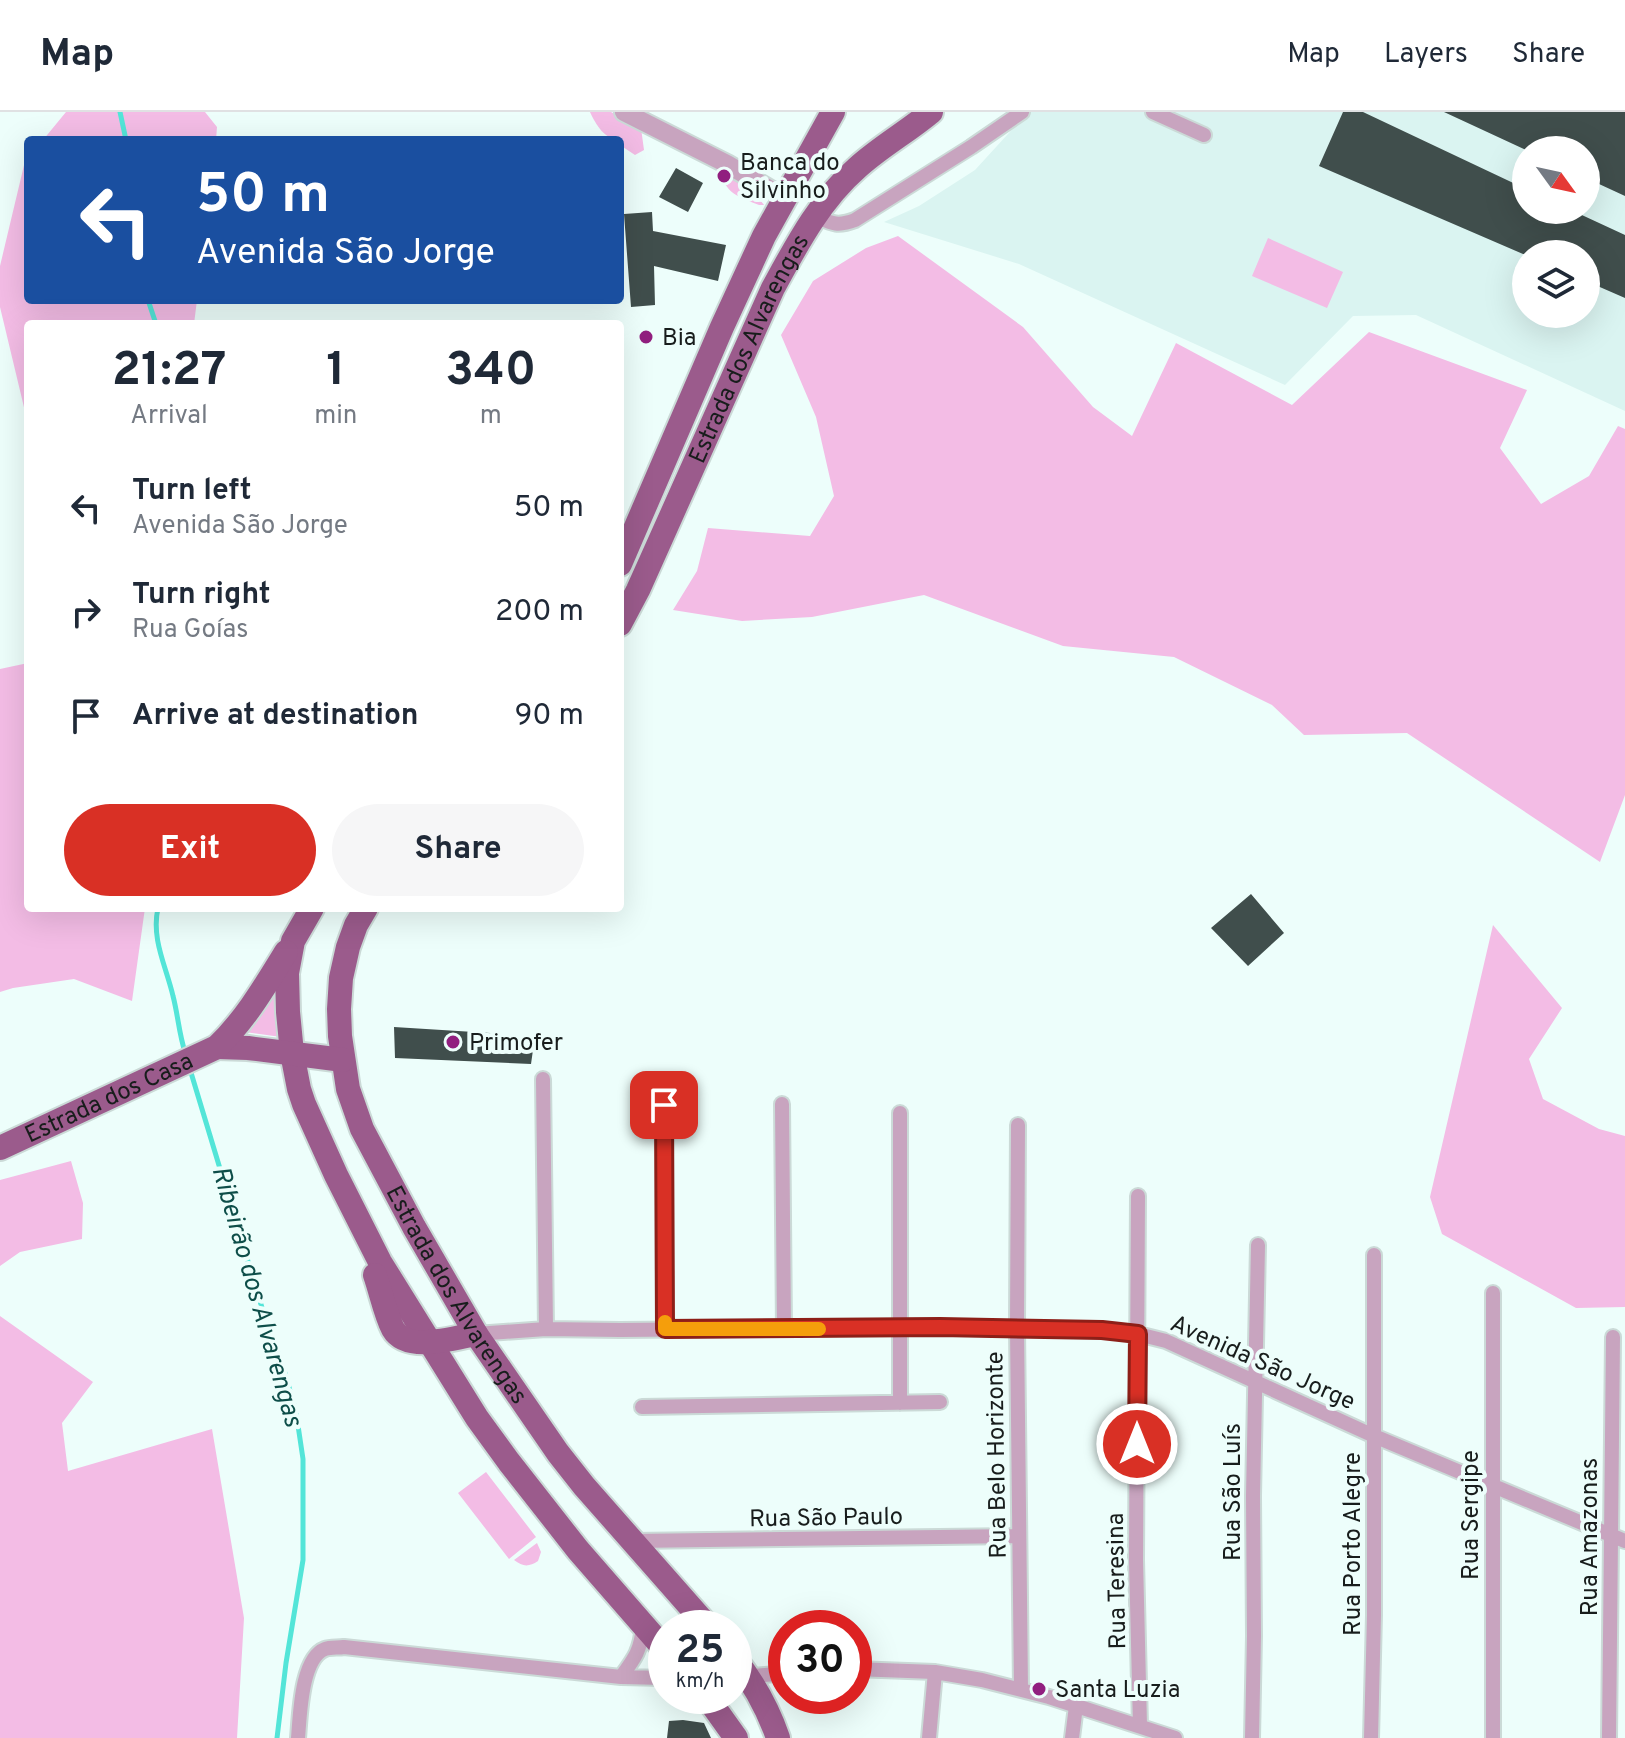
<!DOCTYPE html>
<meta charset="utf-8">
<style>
body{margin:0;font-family:Overpass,sans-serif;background:#f6f6f7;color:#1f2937;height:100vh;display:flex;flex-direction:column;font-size:30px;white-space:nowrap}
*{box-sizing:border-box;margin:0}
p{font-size:26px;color:#747a83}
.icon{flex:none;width:44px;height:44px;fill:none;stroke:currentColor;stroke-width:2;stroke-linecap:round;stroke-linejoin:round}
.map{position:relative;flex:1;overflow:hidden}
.drawer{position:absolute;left:24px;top:208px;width:600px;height:592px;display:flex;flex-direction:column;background:#fff;border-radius:8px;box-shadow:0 8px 32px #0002}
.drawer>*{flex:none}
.banner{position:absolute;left:24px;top:24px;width:600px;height:168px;border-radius:8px;box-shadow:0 8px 32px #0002;background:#1a4fa0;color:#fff;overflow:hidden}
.needle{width:52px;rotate:123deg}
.buttons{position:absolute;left:1512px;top:24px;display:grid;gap:16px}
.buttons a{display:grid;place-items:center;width:88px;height:88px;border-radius:50%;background:#fff;box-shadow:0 8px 32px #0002;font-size:40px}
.speed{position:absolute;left:648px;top:1498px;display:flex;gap:16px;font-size:40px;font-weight:700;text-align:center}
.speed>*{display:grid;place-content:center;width:104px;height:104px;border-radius:50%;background:#fff;box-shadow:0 8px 32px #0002;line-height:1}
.speed small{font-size:20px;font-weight:400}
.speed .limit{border:12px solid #d22;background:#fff;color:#111}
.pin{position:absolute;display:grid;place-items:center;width:68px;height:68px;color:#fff;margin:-34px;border-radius:16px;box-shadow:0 4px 12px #0006}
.me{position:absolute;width:88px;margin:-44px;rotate:0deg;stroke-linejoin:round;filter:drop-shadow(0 0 6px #0008)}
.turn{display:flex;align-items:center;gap:28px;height:168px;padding:0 40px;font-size:36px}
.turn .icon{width:104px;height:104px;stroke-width:2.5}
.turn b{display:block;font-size:56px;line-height:68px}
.eta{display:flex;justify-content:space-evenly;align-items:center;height:136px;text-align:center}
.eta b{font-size:48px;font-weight:700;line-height:56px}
.action{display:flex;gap:16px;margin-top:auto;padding:16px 40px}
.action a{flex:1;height:92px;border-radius:48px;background:#d93025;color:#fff;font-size:32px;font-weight:700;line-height:92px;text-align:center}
.action a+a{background:#f6f6f7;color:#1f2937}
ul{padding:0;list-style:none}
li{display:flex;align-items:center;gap:24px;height:104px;padding:0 40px}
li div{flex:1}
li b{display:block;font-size:30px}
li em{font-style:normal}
header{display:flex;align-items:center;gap:48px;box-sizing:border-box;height:112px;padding:0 40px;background:#fff;border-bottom:2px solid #e0e1e3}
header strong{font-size:38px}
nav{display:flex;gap:44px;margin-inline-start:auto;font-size:28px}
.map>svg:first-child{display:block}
.built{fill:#daf4f1;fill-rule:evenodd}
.green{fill:#f3bce5}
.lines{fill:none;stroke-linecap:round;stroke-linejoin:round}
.stream{stroke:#53e5d8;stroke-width:5}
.building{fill:#404e4c}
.minor-casing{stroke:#cbdad7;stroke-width:18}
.tertiary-casing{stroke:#cbdad7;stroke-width:22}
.primary-casing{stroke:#cbdad7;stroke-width:28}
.minor{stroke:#c8a4bf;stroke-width:14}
.tertiary{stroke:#c8a4bf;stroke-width:18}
.primary{stroke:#9b5b8c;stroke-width:24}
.route-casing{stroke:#8d1f18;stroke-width:20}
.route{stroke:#d93025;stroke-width:14}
.slow{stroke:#f59e0b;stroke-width:14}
.poi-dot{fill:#911f7f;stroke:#edfefb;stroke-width:3}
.labels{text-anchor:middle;stroke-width:8;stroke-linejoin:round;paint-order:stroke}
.poi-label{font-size:24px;fill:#181d1c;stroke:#edfefb;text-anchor:start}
.street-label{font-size:24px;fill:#181d1c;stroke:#edfefb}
.water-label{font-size:26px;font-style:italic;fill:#0e4e49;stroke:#edfefb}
</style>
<header>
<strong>Map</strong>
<nav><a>Map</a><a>Layers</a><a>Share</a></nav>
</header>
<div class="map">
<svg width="1625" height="1626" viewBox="0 0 1625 1626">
<rect width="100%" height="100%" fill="#edfefb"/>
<path class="built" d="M1028 0H1625V299L1416 203 1353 204 1285 273 1019 152 884 110 919 94 975 58ZM1526 38H1586V98H1526ZM1526 142H1586V202H1526Z"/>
<path class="green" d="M66 0H205L217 15 216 28H43Z
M590 0H611L641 16 644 38 635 43 620 33V28C605 28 596 13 590 0Z
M28 46V188H197L194 212H28V312L0 195V154L25 49Z
M717 57C742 65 749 72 764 93H759C734 83 729 83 717 57Z
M898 124 1023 215 1093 295 1132 324 1176 231 1292 293 1369 220 1527 278 1500 336 1541 392 1589 364 1618 314 1625 317V683L1600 750 1407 621 1304 623 1272 593 1174 545 1063 534 924 483 812 505 742 509 673 498 697 459 708 416 810 424 834 384 816 305 781 223 813 169 866 136Z
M1268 126 1343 160 1327 196 1252 164Z
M28 551V796H145L132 889 74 867 13 876 0 880V557Z
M1493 813 1562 896 1529 947 1543 987 1599 1017 1625 1024V1195L1576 1196 1442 1122 1430 1085Z
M279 875 281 925 244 920Z
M71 1049 83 1091 82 1127 20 1140 0 1154V1068Z
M0 1204 93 1270 62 1311 68 1359 212 1317 244 1506 237 1626H0Z
M486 1360 536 1425 509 1447 458 1381Z
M537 1431 541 1440 538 1449C529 1455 523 1455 514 1448Z"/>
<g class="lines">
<path class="stream" d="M120 0 126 28
M148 188 156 212
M158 796C151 827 166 854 173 884 178 903 179 922 185 940
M189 954 266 1209 283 1254 296 1300 303 1347V1448L286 1551 277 1626"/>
</g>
<path class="building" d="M1343 0H1363L1526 77V98H1571L1625 123V186L1586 169V142H1523L1319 54Z
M1444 0H1625V84L1586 66V38H1526Z
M676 56 703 71 688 100 659 85Z
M652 100 653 119 726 133 718 169 654 154 655 193 631 195 624 102Z
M1251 782 1284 821 1248 854 1211 816Z
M394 915 490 921 533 938 531 952 395 946Z
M683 1608 704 1611 711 1626H667L669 1609Z"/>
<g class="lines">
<defs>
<path id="minor" d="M1153 0 1204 23
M815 104C831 111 837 115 855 108L971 35 1022 0
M543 967 546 1217
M782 992 784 1217
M664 993 665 1217
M1018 1013 1017 1216 1021 1577
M1138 1084 1136 1448 1140 1614
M476 1222 546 1217 620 1218 940 1215 1102 1218 1138 1222 1166 1229 1374 1324 1625 1429
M900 1291V1001
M642 1295 940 1290
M633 1429 1019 1424
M854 1557 935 1560 982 1568 1049 1585 1175 1626
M621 1565C635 1546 641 1538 643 1514
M743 1565 786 1561
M298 1626C300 1604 301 1546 325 1537 330 1535 338 1536 344 1535L621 1565 666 1566
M929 1626 935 1560
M1072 1626 1076 1594
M1252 1626 1254 1524 1253 1384 1258 1133
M1371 1626 1374 1503V1143
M1493 1626V1181
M1609 1626 1613 1225"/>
<path id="tertiary" d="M624 0 727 52 784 86"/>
<g id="primary">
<path d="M620 452 722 215 764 124 833 0"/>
<path id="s1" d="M620 512 638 478 773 176C796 134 820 88 857 56 880 35 907 20 931 0"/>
<path d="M312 796 293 829 287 861 288 900 292 941 299 977 304 992 336 1063 380 1150 477 1306 509 1350 578 1438 666 1539"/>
<path id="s2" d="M366 796 356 813 348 835 341 866 339 897 340 924 348 977 362 1017 414 1115 476 1222 558 1341 584 1374 709 1516"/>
<path d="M217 935 248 936 343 948"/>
<path id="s3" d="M0 1036 217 935C246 907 265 874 286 840"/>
<path d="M375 1163C381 1180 385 1201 393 1217 407 1241 454 1226 476 1222"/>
<path d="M734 1546C753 1570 768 1597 778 1626"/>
<path d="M706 1584 736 1626"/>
</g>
</defs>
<use href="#minor" class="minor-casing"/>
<use href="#tertiary" class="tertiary-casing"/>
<use href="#primary" class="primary-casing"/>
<use href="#minor" class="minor"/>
<use href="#tertiary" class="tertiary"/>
<use href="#primary" class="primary"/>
</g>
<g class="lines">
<defs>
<path id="route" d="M664 993 665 1217 940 1215 1102 1218 1138 1222 1137 1332"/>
</defs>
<use href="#route" class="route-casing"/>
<use href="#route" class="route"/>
<path class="slow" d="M665 1210V1217H819"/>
</g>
<g class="poi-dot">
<circle cx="724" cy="64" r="8"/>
<circle cx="646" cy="225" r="8"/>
<circle cx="453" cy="930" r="8"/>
<circle cx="1039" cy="1577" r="8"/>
</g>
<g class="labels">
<g class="poi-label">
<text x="740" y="58">Banca do<tspan x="740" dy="28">Silvinho</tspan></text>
<text x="662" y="233">Bia</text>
<text x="469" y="938">Primofer</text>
<text x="1055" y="1585">Santa Luzia</text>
</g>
<g class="street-label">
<text dy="8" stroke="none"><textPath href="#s1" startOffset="304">Estrada dos Alvarengas</textPath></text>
<text dy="8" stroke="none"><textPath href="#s3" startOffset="120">Estrada dos Casa</textPath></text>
<text dy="8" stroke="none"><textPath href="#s2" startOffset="420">Estrada dos Alvarengas</textPath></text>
<text transform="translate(1263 1250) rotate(24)" y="8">Avenida São Jorge</text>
<text transform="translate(996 1343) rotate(-91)" y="8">Rua Belo Horizonte</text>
<text transform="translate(1232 1380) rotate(-90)" y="8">Rua São Luís</text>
<text transform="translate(1470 1403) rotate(-90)" y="8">Rua Sergipe</text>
<text transform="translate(826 1405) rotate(-1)" y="8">Rua São Paulo</text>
<text transform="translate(1589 1425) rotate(-90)" y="8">Rua Amazonas</text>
<text transform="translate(1352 1432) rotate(-90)" y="8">Rua Porto Alegre</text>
<text transform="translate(1116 1469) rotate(-91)" y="8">Rua Teresina</text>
</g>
<g class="water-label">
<text transform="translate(258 1184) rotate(74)" y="9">Ribeirão dos Alvarengas</text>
</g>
</g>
</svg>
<div class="buttons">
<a><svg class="needle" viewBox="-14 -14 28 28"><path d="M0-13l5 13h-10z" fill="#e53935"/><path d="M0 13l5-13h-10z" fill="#747a83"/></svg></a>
<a><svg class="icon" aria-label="layers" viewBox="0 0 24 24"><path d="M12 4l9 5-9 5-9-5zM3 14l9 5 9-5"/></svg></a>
</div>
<div class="speed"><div>25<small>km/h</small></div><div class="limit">30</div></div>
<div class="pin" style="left:664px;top:993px;background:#d93025"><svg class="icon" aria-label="arrive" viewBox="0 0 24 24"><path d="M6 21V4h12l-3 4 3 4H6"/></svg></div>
<svg class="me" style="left:1137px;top:1332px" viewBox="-20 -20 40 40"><circle r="17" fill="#d93025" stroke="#fff" stroke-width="3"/><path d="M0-11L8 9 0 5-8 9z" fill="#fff"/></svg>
<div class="banner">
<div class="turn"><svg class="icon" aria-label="left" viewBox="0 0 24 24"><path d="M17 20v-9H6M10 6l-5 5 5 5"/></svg><div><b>50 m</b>Avenida São Jorge</div></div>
</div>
<section class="drawer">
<div class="eta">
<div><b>21:27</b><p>Arrival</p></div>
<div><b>1</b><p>min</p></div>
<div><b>340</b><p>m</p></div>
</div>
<ul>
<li><svg class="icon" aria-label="left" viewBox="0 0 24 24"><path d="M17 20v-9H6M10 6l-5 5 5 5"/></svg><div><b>Turn left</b><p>Avenida São Jorge</p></div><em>50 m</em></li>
<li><svg class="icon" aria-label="right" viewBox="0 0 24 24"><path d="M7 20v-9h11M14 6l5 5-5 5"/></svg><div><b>Turn right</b><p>Rua Goías</p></div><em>200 m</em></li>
<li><svg class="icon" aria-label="arrive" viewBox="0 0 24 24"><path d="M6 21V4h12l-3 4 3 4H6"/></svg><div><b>Arrive at destination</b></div><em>90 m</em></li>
</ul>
<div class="action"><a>Exit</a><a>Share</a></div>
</section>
</div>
